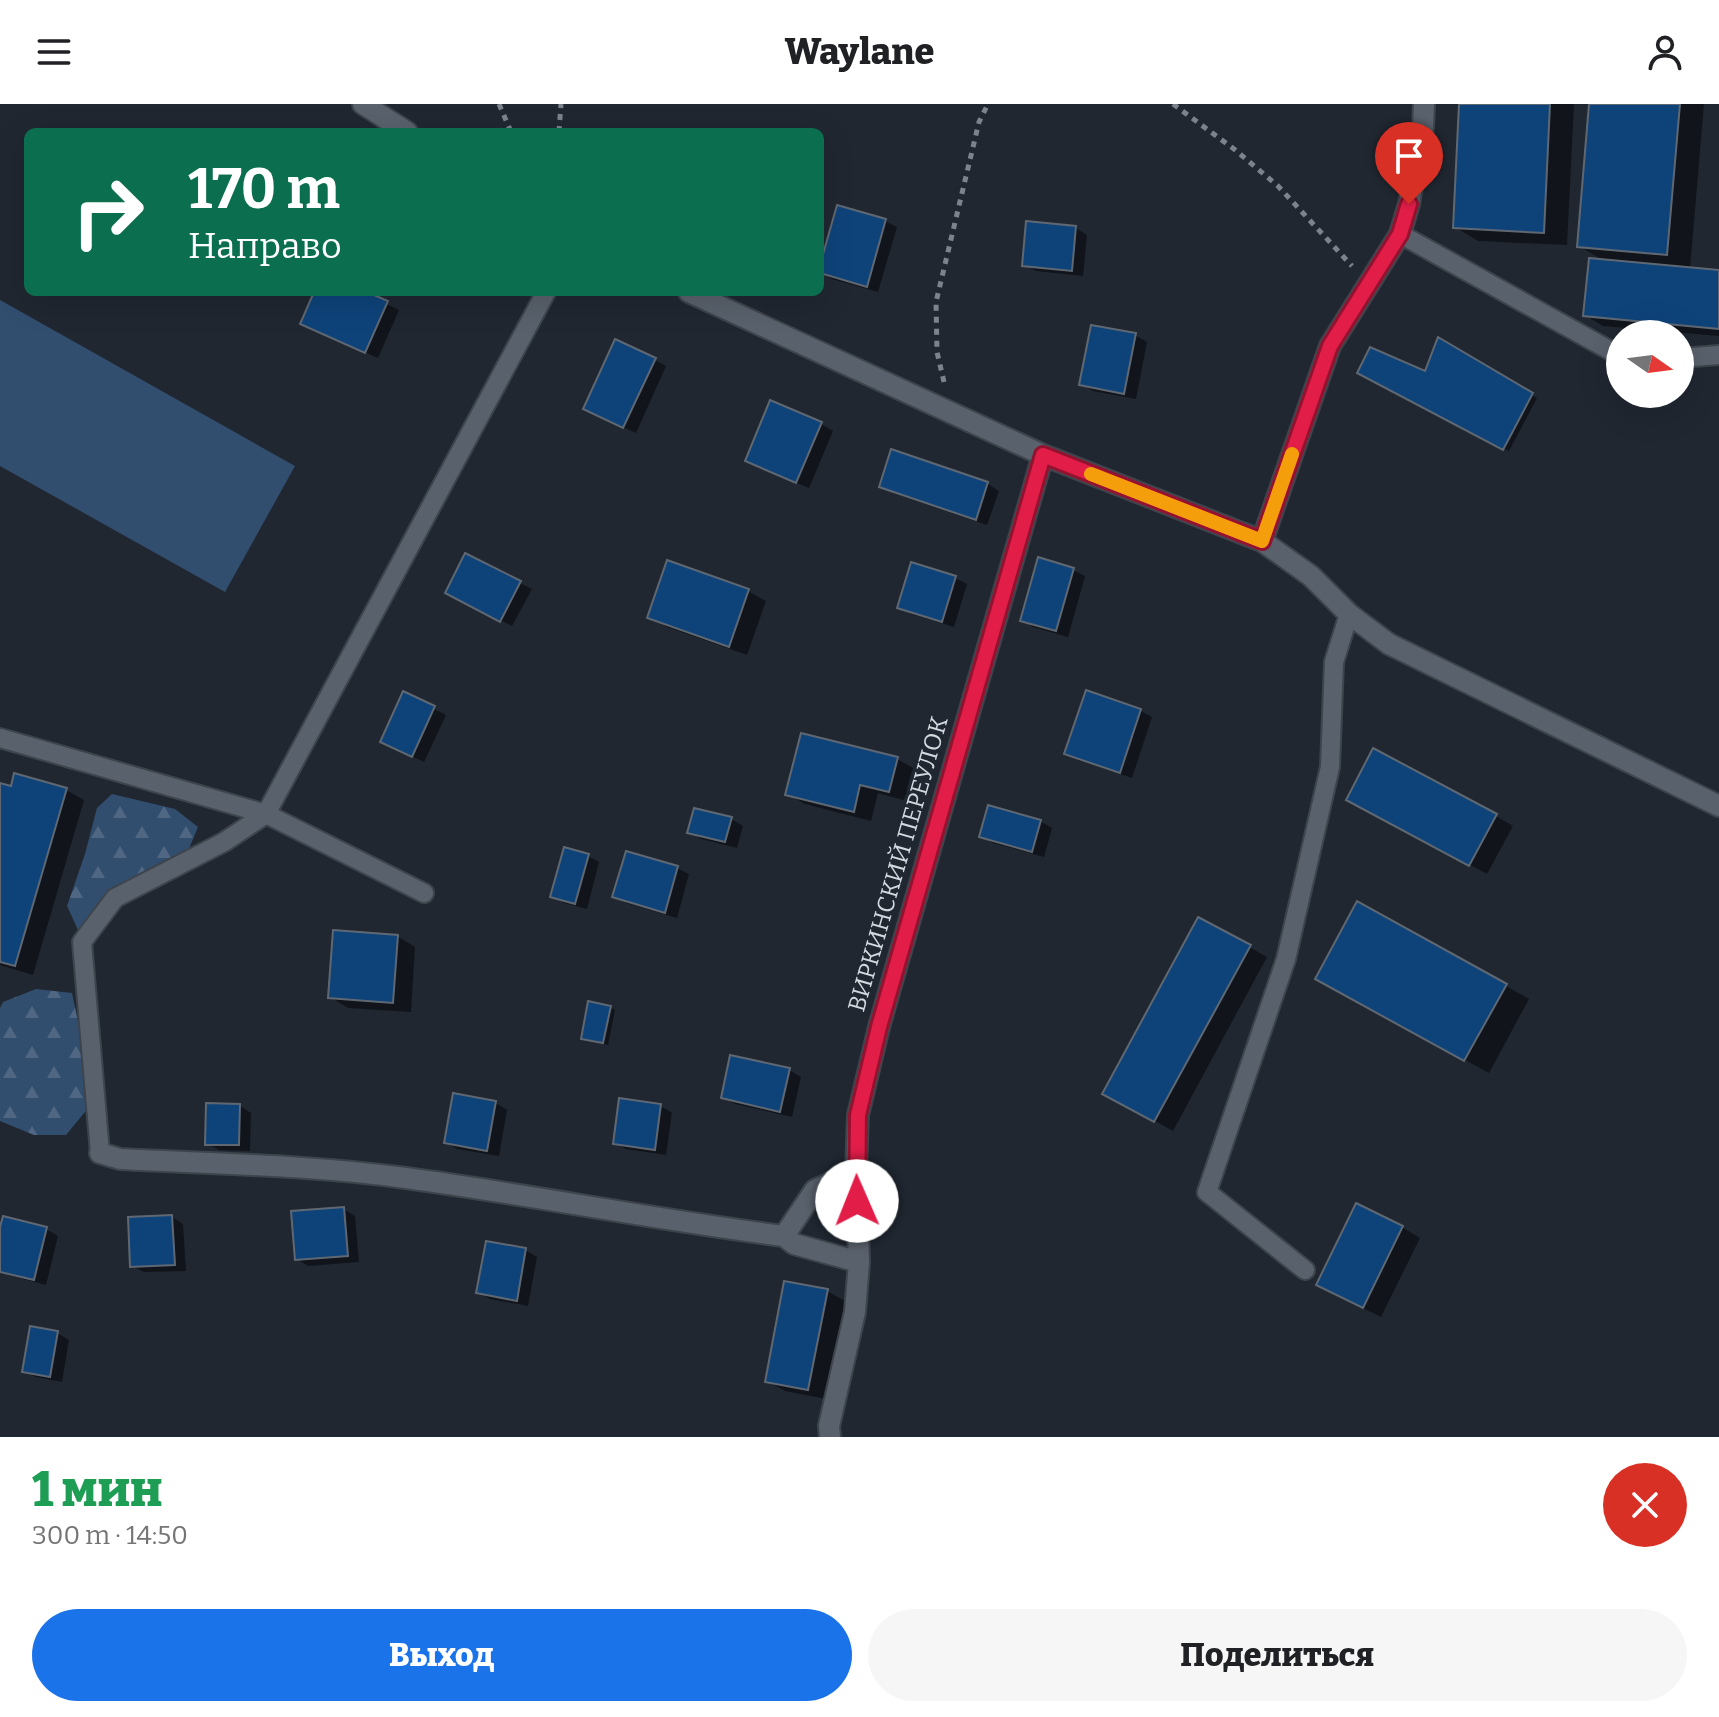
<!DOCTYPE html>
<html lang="ru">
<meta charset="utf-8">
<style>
body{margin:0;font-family:Bitter,serif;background:#f6f6f6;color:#202124;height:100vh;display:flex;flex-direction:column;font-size:30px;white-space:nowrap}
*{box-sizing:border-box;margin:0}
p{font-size:26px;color:#757577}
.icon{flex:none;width:44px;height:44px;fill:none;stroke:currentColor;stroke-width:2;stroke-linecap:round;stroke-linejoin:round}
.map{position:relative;height:1333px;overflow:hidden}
.sheet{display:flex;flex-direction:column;background:#fff;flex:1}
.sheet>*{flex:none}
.top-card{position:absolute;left:24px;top:24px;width:800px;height:168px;border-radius:12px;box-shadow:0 8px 32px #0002;background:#0b6e4f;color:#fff;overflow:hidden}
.needle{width:52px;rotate:104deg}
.fabs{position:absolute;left:1606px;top:216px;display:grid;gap:16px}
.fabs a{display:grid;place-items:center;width:88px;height:88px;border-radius:50%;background:#fff;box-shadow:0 8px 32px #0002;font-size:40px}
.pin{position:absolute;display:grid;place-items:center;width:68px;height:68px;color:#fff;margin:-82px -34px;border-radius:50% 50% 50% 0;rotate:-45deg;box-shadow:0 0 8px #0007}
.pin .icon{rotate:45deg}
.me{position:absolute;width:88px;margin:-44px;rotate:359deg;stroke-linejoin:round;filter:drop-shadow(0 0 6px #0008)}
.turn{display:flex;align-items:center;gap:28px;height:168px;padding:0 32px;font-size:36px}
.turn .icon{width:104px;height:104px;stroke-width:2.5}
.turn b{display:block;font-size:56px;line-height:68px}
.round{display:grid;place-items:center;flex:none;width:84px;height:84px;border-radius:42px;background:#f6f6f6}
.overview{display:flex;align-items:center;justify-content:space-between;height:136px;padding:0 32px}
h1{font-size:48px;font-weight:800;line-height:60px;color:#1e9e55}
.primary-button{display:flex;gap:16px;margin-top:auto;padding:16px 32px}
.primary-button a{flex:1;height:92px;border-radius:48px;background:#1a73e8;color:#fff;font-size:32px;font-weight:800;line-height:92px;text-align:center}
.primary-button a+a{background:#f6f6f6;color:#202124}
header{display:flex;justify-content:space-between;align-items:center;height:104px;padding:0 32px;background:#fff;font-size:36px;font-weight:800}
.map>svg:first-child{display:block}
.forest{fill:url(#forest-firs)}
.pitch{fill:#324e6f}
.shadow{fill:#0007}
.building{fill:#0e437a;stroke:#5f6872;stroke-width:2}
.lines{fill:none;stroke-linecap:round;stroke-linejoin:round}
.lane-casing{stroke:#3e444c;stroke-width:22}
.street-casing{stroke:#3e444c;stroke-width:24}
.path{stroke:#7d838b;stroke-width:5;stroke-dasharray:6 6;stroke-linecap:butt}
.lane{stroke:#59616c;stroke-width:18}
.street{stroke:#59616c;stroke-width:20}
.route-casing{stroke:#92132f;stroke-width:20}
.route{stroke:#e11d48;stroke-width:14}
.slow{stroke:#f59e0b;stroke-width:14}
.labels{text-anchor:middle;stroke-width:7;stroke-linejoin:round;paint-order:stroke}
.street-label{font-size:24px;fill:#d4d9e0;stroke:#202731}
</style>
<header><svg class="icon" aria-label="menu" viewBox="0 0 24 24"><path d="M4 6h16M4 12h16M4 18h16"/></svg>Waylane<svg class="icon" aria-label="person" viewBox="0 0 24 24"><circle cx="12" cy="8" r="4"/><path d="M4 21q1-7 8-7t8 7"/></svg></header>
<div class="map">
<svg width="1719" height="1333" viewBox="0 0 1719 1333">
<defs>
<pattern id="forest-firs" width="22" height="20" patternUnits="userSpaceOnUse" patternTransform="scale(2)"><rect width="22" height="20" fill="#324e6f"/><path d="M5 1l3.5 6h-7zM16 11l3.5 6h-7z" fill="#4f6783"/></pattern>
</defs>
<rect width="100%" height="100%" fill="#202731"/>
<path class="forest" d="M112 690 175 705 198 723 188 747 79 828 67 802 85 750 97 704Z
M36 885 72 889 83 941 89 1003 66 1031H34L0 1017V904L3 898Z"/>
<path class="pitch" d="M0 196 295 362 225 488 0 362Z"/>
<path class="shadow" d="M1461 0H1574L1567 141 1478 137 1455 123Z
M1591 0H1704L1690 165 1719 168V232L1603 222 1585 211 1606 158 1579 142Z
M885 117 897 123 878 188 832 175 820 168Z
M1076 124 1087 131 1083 172 1036 167 1024 161Z
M316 188H362L399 206 378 254 314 226Z
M1135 231 1147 238 1136 295 1093 287 1082 280Z
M1439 236 1537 294 1509 347 1359 268 1426 269Z
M655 256 666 262 636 329 597 311Z
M821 320 833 327 809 384 759 363Z
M892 348 988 380 999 387 987 421 893 389 881 382Z
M466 451 532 485 512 522 459 495Z
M1073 466 1085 472 1068 533 1033 523 1022 516Z
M955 474 967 480 954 523 911 510 899 503Z
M748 487 766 497 747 551 667 523 649 513Z
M1087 589 1141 607 1152 613 1132 674 1078 656 1066 649Z
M404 590 446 611 424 658 394 644Z
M897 655 915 665 907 697 878 689 871 717 805 700 788 690Z
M0 681 66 686 84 696 33 871 0 861Z
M1366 705 1496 712 1513 722 1487 770Z
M731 715 743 722 737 744 701 735 690 728Z
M1040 717 1052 724 1044 753 993 739 981 732Z
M588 752 599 758 587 805 564 799 553 792Z
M677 764 689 770 677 814 626 799 615 792Z
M1199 815 1267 853 1173 1027 1105 989Z
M397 832 415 843 411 908 348 904 330 893Z
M1506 882 1529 895 1489 969 1341 888Z
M610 903 615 906 608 941 583 934Z
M789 966 801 973 792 1013 735 1000 723 993Z
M455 991 496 999 507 1006 499 1052 457 1045 446 1038Z
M240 1002 251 1009 250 1047 219 1046 207 1040Z
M661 1002 672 1009 666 1051 626 1045 615 1039Z
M343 1105 355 1112 359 1158 308 1162 297 1155Z
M172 1113 183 1120 186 1167 144 1168 132 1162Z
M1402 1123 1420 1134 1381 1213 1336 1191Z
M46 1125 58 1132 46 1181 0 1169V1131Z
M525 1146 537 1153 528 1202 490 1195 478 1188Z
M827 1187 845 1197 826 1295 785 1287 767 1277Z
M57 1229 69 1236 62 1278 36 1273 24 1267Z"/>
<path class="building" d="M1459 0H1550L1544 129 1453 124Z
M1589 0H1680L1667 151 1577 143Z
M837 101 886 115 867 183 820 169V161Z
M1026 117 1076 122 1072 167 1022 162Z
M1589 154 1719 166V225L1583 212Z
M314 188H367L388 197 365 249 300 220Z
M1091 221 1136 229 1124 290 1079 281Z
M1438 233 1533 289 1503 346 1357 269 1370 243 1425 267Z
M615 235 656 254 623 324 583 305Z
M770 296 822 318 796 379 745 357Z
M891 345 988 378 976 416 879 383Z
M465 449 521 477 500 518 445 489Z
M1038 453 1074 464 1056 527 1020 517Z
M667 456 749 485 729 543 647 514Z
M911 458 956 472 942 518 897 504Z
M1086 586 1141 605 1120 669 1064 650Z
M403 587 435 602 412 653 380 638Z
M801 629 898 653 889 688 860 681 854 708 785 691Z
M1373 644 1497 710 1469 762 1346 696Z
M14 669 67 684 15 862 0 858V679L11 682Z
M988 701 1041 716 1032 748 979 733Z
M694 704 732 713 725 738 687 729Z
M564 743 589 750 575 800 550 793Z
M626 747 678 762 665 809 612 793Z
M1357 797 1507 880 1464 957 1315 875Z
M1198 813 1251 841 1154 1018 1102 990Z
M333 826 398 831 393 899 328 894Z
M588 897 611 902 603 939 581 935Z
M730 951 790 964 780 1008 721 994Z
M453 989 496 997 487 1047 444 1039Z
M619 994 661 1000 655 1046 613 1040Z
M206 999 240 1000 239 1041H205Z
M1356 1099 1403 1122 1363 1204 1316 1181Z
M344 1103 348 1152 295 1156 291 1107Z
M172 1111 175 1161 130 1163 128 1113Z
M3 1112 47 1123 34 1176 0 1168V1123Z
M486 1137 526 1144 517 1197 476 1189Z
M784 1177 828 1185 808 1286 765 1278Z
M30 1222 58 1227 50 1273 22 1268Z"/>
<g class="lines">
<defs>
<path id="lane" d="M1400 130 1620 252
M1680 254 1719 251
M0 634 266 710 546 188
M100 1049 82 838 115 794 224 738 266 710 424 789
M1305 1166 1207 1088 1286 855 1330 663 1334 558 1349 510"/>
<path id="street" d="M363 0 407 28
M689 188 1043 351 1262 437 1311 472 1349 510 1389 540 1719 702
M1262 437 1330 242 1400 130 1409 100 1423 24 1424 0
M100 1049 120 1055C215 1060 311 1061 406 1074 532 1091 658 1116 784 1132L794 1140 859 1158
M784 1132 815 1086 856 1067
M830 1333 829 1322 855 1208 859 1158 856 1067 858 1011 879 923 1043 351"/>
</defs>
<use href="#lane" class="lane-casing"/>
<use href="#street" class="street-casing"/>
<path class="path" d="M499 0 511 28
M1173 0 1234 45 1278 82 1352 162
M559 28 561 0
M944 278 937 248 936 198 979 18 988 0"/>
<use href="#lane" class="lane"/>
<use href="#street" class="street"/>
</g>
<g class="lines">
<defs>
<path id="route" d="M857 1097 858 1011 879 923 1043 351 1262 437 1330 242 1400 130 1409 100"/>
</defs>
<use href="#route" class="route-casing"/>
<use href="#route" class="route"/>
<path class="slow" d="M1091 370 1262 437 1292 350"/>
</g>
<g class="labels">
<g class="street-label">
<text transform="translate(898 760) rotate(-74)" y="8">ВИРКИНСКИЙ ПЕРЕУЛОК</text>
</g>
</g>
</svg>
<div class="fabs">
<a><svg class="needle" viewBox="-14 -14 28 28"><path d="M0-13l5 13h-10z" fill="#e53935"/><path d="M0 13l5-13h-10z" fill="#757577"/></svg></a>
</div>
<div class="pin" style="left:1409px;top:100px;background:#d93025"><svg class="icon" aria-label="arrive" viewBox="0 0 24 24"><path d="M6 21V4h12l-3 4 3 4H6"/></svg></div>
<svg class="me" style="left:857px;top:1097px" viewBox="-20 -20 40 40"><circle r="19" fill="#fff"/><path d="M0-13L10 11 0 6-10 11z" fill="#e11d48"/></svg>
<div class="top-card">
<div class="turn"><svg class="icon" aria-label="right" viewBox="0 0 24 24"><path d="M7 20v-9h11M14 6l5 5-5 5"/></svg><div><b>170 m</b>Направо</div></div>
</div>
</div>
<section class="sheet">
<div class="overview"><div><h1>1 мин</h1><p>300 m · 14:50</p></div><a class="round" style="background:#d93025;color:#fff"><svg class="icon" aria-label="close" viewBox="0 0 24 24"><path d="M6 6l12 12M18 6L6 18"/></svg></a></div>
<div class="primary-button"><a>Выход</a><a>Поделиться</a></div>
</section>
